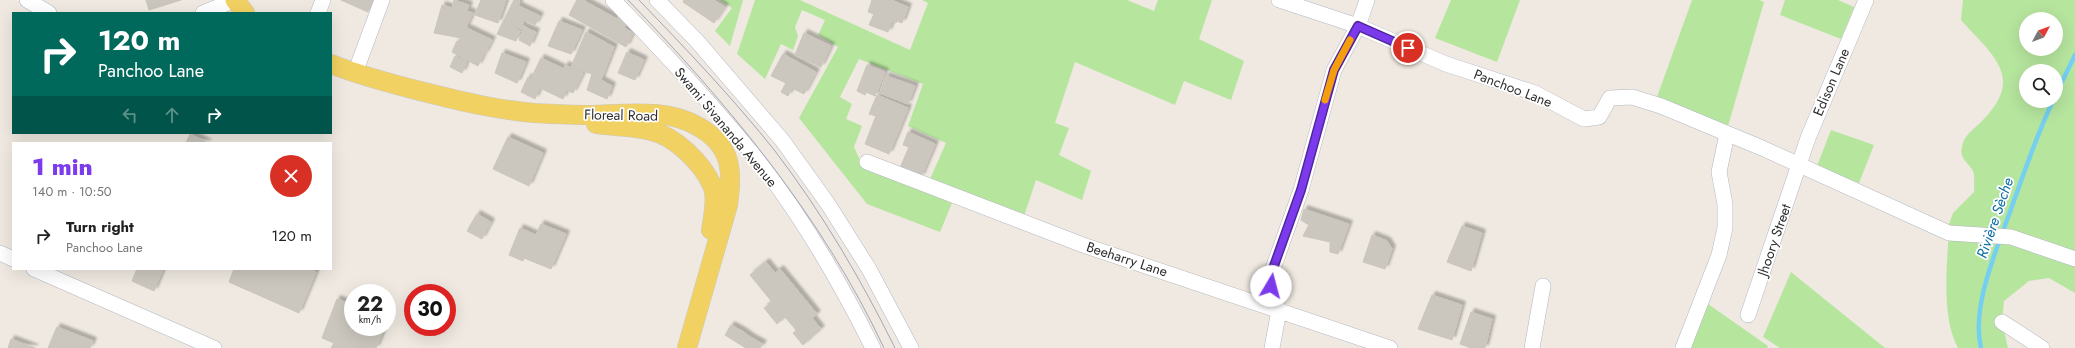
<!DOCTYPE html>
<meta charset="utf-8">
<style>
body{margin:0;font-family:Jost,sans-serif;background:#f2f2f2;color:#222;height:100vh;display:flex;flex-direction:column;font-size:15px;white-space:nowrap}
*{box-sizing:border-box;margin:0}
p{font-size:13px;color:#767676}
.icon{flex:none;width:22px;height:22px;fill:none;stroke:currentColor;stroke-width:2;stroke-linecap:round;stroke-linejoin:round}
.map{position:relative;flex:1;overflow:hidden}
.drawer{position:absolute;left:12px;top:142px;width:320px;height:128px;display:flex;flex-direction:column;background:#fff;border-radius:0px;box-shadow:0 4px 16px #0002}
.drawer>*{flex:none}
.top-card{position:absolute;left:12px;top:12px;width:320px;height:122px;border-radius:0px;box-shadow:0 4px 16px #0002;background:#00695c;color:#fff;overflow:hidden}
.needle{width:26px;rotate:49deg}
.fabs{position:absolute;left:2019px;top:12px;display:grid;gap:8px}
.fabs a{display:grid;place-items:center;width:44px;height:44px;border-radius:50%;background:#fff;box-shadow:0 4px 16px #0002;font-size:20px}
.speed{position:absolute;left:344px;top:284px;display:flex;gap:8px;font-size:20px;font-weight:700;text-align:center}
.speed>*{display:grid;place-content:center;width:52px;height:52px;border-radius:50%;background:#fff;box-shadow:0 4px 16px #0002;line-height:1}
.speed small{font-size:10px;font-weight:400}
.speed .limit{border:6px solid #d22;background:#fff;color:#111}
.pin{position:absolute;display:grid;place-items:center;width:34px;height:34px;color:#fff;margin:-17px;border:2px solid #fff;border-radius:50%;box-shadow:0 1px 4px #0007}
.me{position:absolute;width:44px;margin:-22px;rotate:8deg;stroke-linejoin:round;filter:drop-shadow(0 0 3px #0008)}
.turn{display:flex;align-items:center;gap:14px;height:84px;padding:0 20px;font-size:18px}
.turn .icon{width:52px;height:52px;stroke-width:2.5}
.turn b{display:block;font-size:28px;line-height:34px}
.lanes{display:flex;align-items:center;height:38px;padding:0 20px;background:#0003;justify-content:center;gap:20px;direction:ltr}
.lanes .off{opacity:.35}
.round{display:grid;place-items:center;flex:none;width:42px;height:42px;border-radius:21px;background:#f2f2f2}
.head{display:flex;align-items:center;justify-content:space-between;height:68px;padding:0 20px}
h1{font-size:24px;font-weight:800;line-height:30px;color:#7c3aed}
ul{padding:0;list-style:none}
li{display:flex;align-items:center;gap:12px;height:52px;padding:0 20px}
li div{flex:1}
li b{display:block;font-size:15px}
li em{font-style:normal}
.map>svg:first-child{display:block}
.green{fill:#b6e59e;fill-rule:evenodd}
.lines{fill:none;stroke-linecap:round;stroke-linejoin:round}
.stream{stroke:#75cff0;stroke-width:4.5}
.building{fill:#cbc7bf;stroke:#cbc5ba;filter:url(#shadow)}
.minor-casing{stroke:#b4b7c1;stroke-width:16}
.major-casing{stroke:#c9c9c9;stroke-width:20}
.minor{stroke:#fff;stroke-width:15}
.major{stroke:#f2d163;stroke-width:19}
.tram{stroke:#a3a6b8;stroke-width:1}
.route-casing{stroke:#51269a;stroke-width:10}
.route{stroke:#7c3aed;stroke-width:7}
.slow{stroke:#f59e0b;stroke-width:7}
.labels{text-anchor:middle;stroke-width:3.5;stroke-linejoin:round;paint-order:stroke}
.street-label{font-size:14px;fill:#2e2e2e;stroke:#fff}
.water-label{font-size:15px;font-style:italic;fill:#0d6fa3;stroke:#fff}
</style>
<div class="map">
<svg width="2075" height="348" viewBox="0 0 2075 348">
<defs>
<filter id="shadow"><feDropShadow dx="3.5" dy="-3.5" stdDeviation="1" flood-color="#0004"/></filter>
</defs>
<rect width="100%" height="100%" fill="#efe9e1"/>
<path class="green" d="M720 0H743L730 46 715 31 732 8Z
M755 0H800L910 50 928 3 922 0H1127L1154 11 1158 0H1212L1199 39 1244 61 1231 100 1184 81 1175 105 1075 62 1055 123 1069 128 1059 155 1091 171 1082 200 1036 180 1024 216 930 179 946 143 908 126 923 84 859 59 840 97 852 104 846 119 862 126 854 147 863 167 952 203 940 232 867 204 799 118 838 47 818 35 825 20 802 10 795 27 798 36 793 50 781 44 765 79 737 54Z
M1451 0H1520L1497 62 1435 38Z
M1692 0H1759L1764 2 1728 126 1657 97Z
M1785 0H1838L1854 7 1841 39 1780 15Z
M1963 0H2075V293L2049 278 2029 281 2004 301 2002 322 2008 348H1958C1940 314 1948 261 1949 224L1953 213 1974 192C1974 186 1975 176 1973 171 1968 162 1959 158 1962 147 1963 136 1975 128 1982 121 2026 77 1992 55 1961 20ZM2026 19H2056V49H2026ZM2026 71H2056V101H2026Z
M1831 130 1874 145 1859 183 1817 166Z
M1791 272 1885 348H1780L1763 337Z
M1708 304 1768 346 1767 348H1689Z"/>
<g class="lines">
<path class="stream" d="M2056 94 2075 55
M1981 348C1971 306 1997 249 2011 209 2024 173 2036 136 2053 101"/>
</g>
<path class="building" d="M146 0H181L149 10Z
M341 0H374L368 12Z
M454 0 469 5 467 11 473 13 461 38 434 33 442 5 452 8Z
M481 0H506L498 23 475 15Z
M514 0 520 1 510 25 520 31 516 41 497 34Z
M577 0H583L617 19 619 14 629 20 624 28 633 33 626 47 569 15Z
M684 0H714L725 7 714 23 683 2Z
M872 0H891L908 7 902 23 897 21 896 23 892 22 888 32 869 25 874 14 868 12Z
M519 6 540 16 535 25 524 20 522 26 536 32 530 46 519 40 523 30 511 24Z
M559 21 582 30 571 54 548 46Z
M467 28 492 40 485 54 458 40 461 39Z
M586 32 614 47 601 80 612 86 607 99 587 90 592 74 571 67Z
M804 33 831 46 821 67 795 55Z
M457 41 484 54 478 66 452 52Z
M627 52 644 60 635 80 618 73Z
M502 53 526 62 517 83 495 73Z
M783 54 816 72 804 94 792 88 788 96 781 92 786 83 771 76Z
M455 56 467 62 462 73 450 67Z
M541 58 564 69 565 65 583 73 573 93 567 90 563 99 540 88 535 99 521 92 528 77 531 79Z
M867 65 885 72 875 96 866 92 865 95 857 91Z
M886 76 915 86 908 104 880 93Z
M877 95 908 108 889 154 865 144 876 116 869 114Z
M908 132 935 144 921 177 900 168 909 147 903 145Z
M190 134 208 143H186Z
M508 137 543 153 529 186 493 169Z
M1304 209 1349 224 1338 254 1330 252V242L1303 236 1309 225 1301 220Z
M477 214 491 222 482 239 467 231Z
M541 224 566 234 551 269 524 258 523 261 509 255 520 228 536 235Z
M1462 226 1482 233 1471 271 1447 262Z
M1372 235 1387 241 1392 249 1385 269 1363 262Z
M766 262 775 273 759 286 750 275Z
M137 269H163L154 291 132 281Z
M234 269H309L316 272 299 313 229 282Z
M780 269 817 314 797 331 785 317 777 324 764 308 772 302 759 286Z
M1432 295 1462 305 1452 340 1418 329Z
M337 299 353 305V327H370L382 334 376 348H331L334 343 322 338Z
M1471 312 1492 319 1485 348H1471L1460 344Z
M812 318 821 329 803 345 793 333Z
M731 325 742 331 736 342 725 335Z
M57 327 93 341 90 348H48Z
M742 331 752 338 746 348 736 342Z
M752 338 763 344 760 348H746Z
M11 339 35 348H8Z"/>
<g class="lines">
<defs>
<path id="minor" d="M27 0 49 13
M613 0C661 49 708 100 752 153 800 212 839 280 873 348
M657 0 697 41 782 140 828 204 869 269 911 348
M1279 0 1358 26 1446 64 1535 93 1584 119 1599 117 1610 98 1632 97 1661 106 1762 148 1949 233 2011 237 2075 259
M203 13 235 0
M318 13 323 0
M355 73 382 0
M867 162 1083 245 1390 348
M0 253 13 259
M34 269 214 348
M1748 315 1808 138 1866 0
M2002 322 2042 348
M1272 348 1279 310 1272 296 1270 277 1301 190 1334 70 1358 26 1367 0
M1532 348 1543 286
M1683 348 1719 255 1725 228V204L1719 172 1727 134"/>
<path id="major" d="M235 0 245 13
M331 64C361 76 392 84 424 92 460 101 497 110 534 113 553 114 573 115 592 115 626 114 668 108 699 127 732 146 733 171 728 205L687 348
M596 124C614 127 634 126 651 131 675 136 702 163 712 185 717 195 713 219 711 230"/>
</defs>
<use href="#minor" class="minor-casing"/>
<use href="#major" class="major-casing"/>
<use href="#minor" class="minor"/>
<use href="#major" class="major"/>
<path class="tram" d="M628 0C728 104 822 216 884 348
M639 0C686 49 733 98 775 151 821 211 862 281 895 348"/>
</g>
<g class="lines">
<defs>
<path id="route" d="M1271 286 1270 277 1301 190 1334 70 1358 26 1408 48"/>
</defs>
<use href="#route" class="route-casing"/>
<use href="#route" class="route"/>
<path class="slow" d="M1325 100 1334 70 1350 40"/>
</g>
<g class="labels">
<g class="street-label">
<text transform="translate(1831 82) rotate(-67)" y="5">Edison Lane</text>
<text transform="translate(1513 88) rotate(21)" y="5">Panchoo Lane</text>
<text transform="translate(621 115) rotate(1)" y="5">Floreal Road</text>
<text transform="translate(726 127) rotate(50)" y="5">Swami Sivananda Avenue</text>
<text transform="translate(1774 240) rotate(-71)" y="5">Jhoory Street</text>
<text transform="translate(1127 259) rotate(18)" y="5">Beeharry Lane</text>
</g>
<g class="water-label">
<text transform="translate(1995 218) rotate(-71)" y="5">Rivière Sèche</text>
</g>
</g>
</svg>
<div class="fabs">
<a><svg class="needle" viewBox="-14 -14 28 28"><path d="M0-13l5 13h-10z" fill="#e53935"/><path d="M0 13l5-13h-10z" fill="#767676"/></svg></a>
<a><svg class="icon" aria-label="search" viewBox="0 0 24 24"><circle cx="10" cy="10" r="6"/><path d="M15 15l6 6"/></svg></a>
</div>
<div class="speed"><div>22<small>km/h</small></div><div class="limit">30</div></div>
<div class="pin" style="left:1408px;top:48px;background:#d93025"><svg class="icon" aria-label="arrive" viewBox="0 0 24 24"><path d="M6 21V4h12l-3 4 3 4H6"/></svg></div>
<svg class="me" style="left:1271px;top:286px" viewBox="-20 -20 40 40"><circle r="19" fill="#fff"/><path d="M0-13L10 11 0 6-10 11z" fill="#7c3aed"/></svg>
<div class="top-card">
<div class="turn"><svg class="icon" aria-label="right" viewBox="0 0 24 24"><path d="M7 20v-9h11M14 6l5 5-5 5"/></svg><div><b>120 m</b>Panchoo Lane</div></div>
<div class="lanes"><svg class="icon off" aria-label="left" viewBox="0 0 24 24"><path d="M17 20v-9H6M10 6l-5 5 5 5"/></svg><svg class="icon off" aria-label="ahead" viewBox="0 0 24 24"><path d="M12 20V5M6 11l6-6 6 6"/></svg><svg class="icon" aria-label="right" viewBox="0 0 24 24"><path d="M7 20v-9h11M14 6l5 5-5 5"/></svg></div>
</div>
<section class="drawer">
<div class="head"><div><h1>1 min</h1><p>140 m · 10:50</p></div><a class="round" style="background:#d93025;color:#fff"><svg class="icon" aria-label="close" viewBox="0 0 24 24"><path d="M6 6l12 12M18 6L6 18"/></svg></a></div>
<ul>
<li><svg class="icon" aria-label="right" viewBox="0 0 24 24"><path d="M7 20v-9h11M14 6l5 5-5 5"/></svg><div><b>Turn right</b><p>Panchoo Lane</p></div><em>120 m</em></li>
</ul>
</section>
</div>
